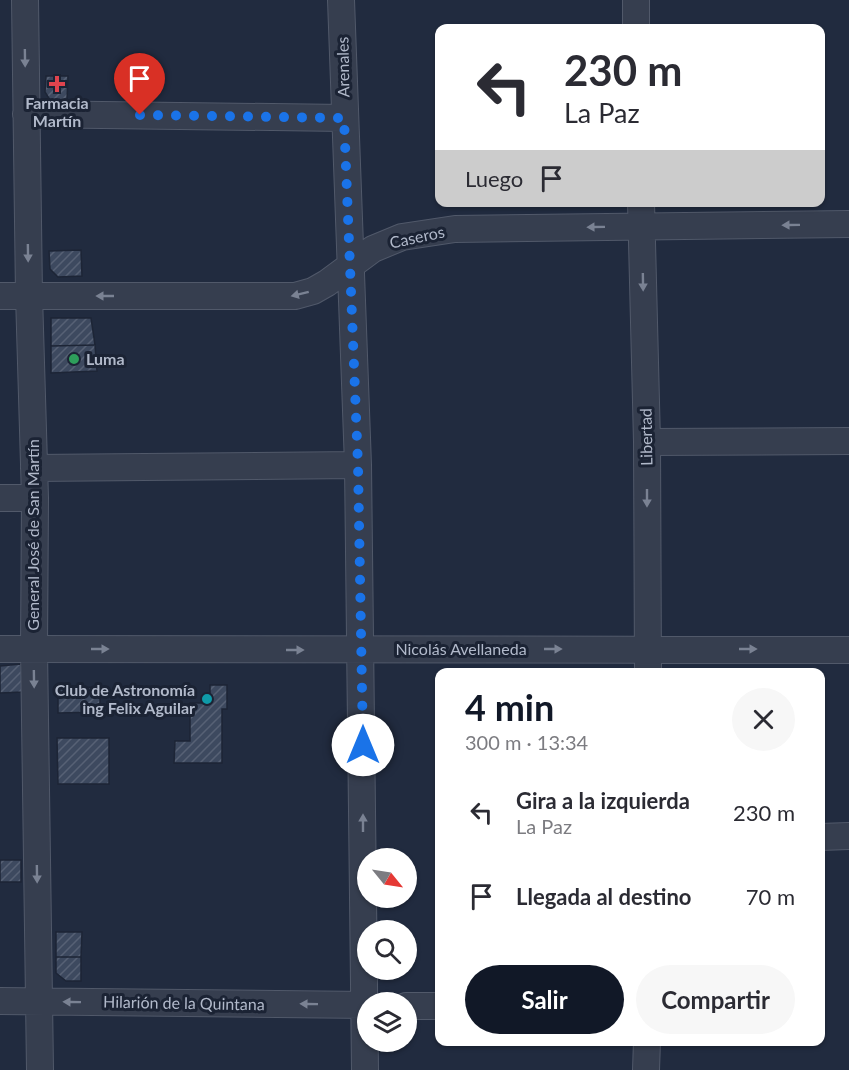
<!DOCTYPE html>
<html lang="es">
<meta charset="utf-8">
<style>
body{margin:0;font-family:Lato,sans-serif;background:#f7f7f7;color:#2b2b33;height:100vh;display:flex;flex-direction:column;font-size:22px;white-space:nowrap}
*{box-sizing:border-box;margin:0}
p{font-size:20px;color:#7c7c81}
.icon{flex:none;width:33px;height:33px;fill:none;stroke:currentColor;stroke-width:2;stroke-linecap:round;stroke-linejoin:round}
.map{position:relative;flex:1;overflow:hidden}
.panel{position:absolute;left:435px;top:668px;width:390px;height:378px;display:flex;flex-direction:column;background:#fff;border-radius:12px;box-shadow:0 2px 4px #0004}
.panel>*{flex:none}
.top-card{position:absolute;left:435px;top:24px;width:390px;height:183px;border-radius:12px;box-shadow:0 2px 4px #0004;background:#fff;color:#2b2b33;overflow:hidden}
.needle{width:39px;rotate:120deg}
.controls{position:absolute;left:357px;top:848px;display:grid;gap:12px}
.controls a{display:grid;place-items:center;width:60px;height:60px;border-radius:50%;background:#fff;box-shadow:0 2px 4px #0004;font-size:30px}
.pin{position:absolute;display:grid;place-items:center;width:51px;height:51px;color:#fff;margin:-62px -26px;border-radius:50% 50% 50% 0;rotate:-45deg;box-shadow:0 0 6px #0007}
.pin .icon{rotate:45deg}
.me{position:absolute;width:66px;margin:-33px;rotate:0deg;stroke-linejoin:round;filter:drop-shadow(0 0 4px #0008)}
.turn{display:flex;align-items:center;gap:21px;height:126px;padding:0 30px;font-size:27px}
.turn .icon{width:78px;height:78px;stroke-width:2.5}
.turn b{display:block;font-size:42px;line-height:51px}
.then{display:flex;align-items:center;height:57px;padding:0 30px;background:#0003;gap:12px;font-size:22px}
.round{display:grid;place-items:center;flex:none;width:63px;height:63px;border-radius:32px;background:#f7f7f7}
.overview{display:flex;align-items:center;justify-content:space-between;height:102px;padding:0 30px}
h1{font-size:36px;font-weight:700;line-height:45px;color:#111827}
.button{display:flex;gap:12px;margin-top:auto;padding:12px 30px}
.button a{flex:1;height:69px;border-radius:36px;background:#111827;color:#fff;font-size:24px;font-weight:700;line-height:69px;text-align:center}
.button a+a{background:#f7f7f7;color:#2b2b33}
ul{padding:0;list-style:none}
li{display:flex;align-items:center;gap:18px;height:84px;padding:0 30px}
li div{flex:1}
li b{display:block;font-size:22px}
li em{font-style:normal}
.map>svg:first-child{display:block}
.building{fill:url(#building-hatch);stroke:#1d2536;stroke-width:1.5}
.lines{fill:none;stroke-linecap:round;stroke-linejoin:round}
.minor-casing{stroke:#51596a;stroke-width:28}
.minor{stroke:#363e4f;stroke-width:26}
.oneway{fill:#7a8293}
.route{stroke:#1a73e8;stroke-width:10;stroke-dasharray:0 18}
.health-dot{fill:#e0444e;stroke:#1b2334;stroke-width:2}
.leisure-dot{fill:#2e9e5b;stroke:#1b2334;stroke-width:2}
.culture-dot{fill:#0f9aa8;stroke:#1b2334;stroke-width:2}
.labels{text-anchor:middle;stroke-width:6;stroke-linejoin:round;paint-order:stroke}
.street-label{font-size:16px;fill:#b1b9ca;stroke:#1b2334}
.poi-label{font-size:16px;font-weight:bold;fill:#b1b9ca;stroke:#1b2334}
</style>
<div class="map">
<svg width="849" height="1070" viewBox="0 0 849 1070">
<defs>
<pattern id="building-hatch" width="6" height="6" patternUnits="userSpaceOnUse" patternTransform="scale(1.5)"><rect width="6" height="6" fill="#3d495f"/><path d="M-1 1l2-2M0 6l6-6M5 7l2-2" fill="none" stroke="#576175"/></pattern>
</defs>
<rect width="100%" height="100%" fill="#212b3f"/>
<path class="building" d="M46 76H68L67 100H50L45 92Z
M81 250 82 276 58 277 50 269 49 251Z
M51 318H91L95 345 51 346Z
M95 345 97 371 51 373V346Z
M21 664 23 692 0 693V666Z
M210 685H227V709H222V763H174L175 741H190V703H210Z
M100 687V712L58 713V688Z
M57 738H109V784H58Z
M0 860H21V882H0Z
M56 932H82L81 957H56Z
M56 957H81V981H66L56 973Z"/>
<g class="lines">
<defs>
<path id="minor" d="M25 0 29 295 35 498 34 649 40 1070
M341 0 358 465 365 1070
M636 0V28
M26 114 344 118
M641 202 647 442 648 672
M0 296H295L313 291 327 283 373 249 402 237 455 229 849 224
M647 442 849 441
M34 468 358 465
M0 498H35
M0 649 849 650
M820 837 849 836
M0 1001 368 1005
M406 1006H440
M646 1070 647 1041"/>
</defs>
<use href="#minor" class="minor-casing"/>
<use href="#minor" class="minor"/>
</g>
<defs><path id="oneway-solid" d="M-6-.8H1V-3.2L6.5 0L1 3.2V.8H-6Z" transform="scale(1.5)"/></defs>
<g class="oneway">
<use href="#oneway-solid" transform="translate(25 58) rotate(89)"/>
<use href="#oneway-solid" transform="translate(791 225) rotate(179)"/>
<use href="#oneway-solid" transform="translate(596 227) rotate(179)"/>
<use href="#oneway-solid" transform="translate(28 253) rotate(89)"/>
<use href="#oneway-solid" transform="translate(643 282) rotate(89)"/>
<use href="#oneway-solid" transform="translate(300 294) rotate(166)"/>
<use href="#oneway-solid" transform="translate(105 296) rotate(-180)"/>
<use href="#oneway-solid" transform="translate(647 498) rotate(90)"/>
<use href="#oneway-solid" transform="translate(100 649)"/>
<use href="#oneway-solid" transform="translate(553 649)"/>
<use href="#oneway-solid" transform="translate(748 649)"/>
<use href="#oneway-solid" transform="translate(295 650)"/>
<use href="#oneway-solid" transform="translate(34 679) rotate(89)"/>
<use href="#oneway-solid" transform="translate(363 823) rotate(-90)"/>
<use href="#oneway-solid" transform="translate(37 874) rotate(89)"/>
<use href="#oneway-solid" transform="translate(72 1002) rotate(-179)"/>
<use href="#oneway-solid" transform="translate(309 1004) rotate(-179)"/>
</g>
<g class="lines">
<path class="route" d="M140 115 344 118 358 465 363 745"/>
</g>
<path class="health-dot" d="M54 75h6v6h6v6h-6v6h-6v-6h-6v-6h6z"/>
<circle class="leisure-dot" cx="74" cy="359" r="6"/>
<circle class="culture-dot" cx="207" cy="699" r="6"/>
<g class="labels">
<g class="street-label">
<text transform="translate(343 67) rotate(-91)" y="6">Arenales</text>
<text transform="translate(417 237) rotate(-12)" y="6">Caseros</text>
<text transform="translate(646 437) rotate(-91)" y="6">Libertad</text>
<text transform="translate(33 535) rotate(-90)" y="6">General José de San Martín</text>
<text x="461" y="655">Nicolás Avellaneda</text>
<text transform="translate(184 1003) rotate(1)" y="6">Hilarión de la Quintana</text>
</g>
<g class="poi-label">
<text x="57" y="109">Farmacia<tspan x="57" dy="18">Martín</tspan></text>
<text x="86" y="365" text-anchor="start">Luma</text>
<text x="195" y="696" text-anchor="end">Club de Astronomía<tspan x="195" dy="18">ing Felix Aguilar</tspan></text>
</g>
</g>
</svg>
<div class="controls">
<a><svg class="needle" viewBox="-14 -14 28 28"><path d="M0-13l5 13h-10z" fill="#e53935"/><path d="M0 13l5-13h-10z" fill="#7c7c81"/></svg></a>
<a><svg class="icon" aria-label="search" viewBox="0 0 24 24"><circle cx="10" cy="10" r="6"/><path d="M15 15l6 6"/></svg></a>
<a><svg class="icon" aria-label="layers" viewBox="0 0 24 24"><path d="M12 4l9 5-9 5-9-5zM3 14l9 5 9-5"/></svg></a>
</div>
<div class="pin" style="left:140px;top:115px;background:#d93025"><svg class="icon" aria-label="arrive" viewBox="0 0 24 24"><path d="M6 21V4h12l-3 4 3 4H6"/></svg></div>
<svg class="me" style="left:363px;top:745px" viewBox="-20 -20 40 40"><circle r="19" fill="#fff"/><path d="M0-13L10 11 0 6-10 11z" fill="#1a73e8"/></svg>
<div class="top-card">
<div class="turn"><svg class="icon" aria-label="left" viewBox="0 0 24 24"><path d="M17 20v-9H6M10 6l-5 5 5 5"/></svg><div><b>230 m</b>La Paz</div></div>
<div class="then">Luego<svg class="icon" aria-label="arrive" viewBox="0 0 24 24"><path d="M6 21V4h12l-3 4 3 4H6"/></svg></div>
</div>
<section class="panel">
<div class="overview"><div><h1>4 min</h1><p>300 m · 13:34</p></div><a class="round"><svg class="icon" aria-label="close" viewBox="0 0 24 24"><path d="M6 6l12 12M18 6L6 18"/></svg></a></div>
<ul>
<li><svg class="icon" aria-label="left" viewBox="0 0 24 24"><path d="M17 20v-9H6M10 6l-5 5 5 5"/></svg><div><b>Gira a la izquierda</b><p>La Paz</p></div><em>230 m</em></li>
<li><svg class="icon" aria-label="arrive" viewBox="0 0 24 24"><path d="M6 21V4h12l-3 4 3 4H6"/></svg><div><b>Llegada al destino</b></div><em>70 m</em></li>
</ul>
<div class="button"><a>Salir</a><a>Compartir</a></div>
</section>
</div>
